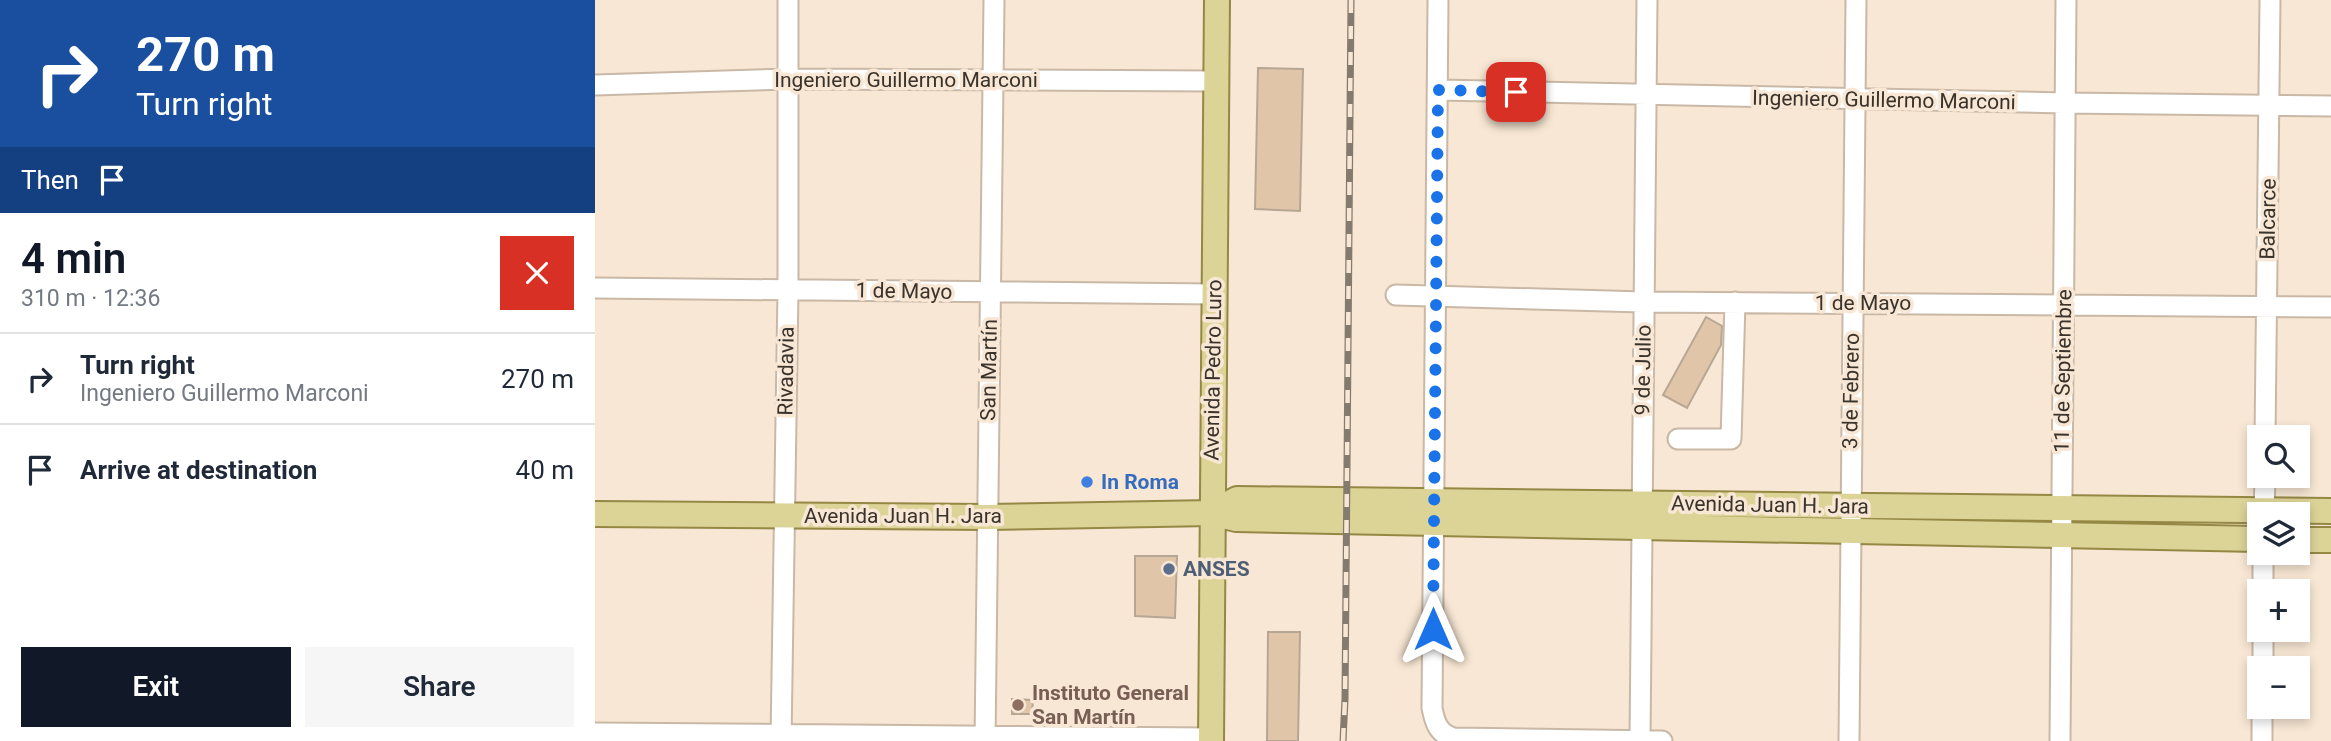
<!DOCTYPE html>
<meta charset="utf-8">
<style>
body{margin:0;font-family:Roboto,sans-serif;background:#f6f6f7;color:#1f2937;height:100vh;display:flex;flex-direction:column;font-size:26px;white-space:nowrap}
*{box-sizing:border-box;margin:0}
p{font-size:23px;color:#747a83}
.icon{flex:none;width:38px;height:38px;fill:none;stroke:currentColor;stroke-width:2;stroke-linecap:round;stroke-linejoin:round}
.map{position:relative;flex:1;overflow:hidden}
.side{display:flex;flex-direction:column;background:#fff;width:595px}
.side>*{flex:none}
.hud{background:#1a4fa0;color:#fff;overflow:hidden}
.buttons{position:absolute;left:1652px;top:425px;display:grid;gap:14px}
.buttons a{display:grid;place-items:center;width:63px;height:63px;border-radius:0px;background:#fff;box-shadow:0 4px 10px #0003;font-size:35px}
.pin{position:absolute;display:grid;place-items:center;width:60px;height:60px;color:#fff;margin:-30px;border-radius:14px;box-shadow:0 4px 10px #0006}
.me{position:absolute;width:77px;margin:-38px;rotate:0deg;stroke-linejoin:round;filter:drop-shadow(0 0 5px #0008)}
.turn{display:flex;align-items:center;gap:24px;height:147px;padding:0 21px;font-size:32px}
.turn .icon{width:91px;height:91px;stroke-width:2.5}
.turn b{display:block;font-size:49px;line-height:60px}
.then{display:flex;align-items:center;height:66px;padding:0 21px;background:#0003;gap:14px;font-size:26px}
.round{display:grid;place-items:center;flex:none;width:74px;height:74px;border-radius:0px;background:#f6f6f7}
.headline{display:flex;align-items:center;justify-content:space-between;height:119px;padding:0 21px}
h1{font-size:42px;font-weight:600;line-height:52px;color:#111827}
.button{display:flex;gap:14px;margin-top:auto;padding:14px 21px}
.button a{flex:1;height:80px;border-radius:0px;background:#111827;color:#fff;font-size:28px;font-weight:600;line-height:80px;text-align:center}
.button a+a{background:#f6f6f7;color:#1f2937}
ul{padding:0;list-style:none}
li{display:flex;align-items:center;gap:21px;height:91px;padding:0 21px;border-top:2px solid #e0e1e3}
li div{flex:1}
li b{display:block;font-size:26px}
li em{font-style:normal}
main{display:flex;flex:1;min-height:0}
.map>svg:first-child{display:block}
.building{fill:#e0c5a8;stroke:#b6a694;stroke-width:2}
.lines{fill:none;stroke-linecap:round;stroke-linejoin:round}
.minor-casing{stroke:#c9b8a6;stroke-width:23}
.major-casing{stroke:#948844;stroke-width:28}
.minor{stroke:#fff;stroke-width:19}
.major{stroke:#dcd397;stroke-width:24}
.rail-casing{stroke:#857a6e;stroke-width:7}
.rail{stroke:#f8e7d4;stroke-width:4.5;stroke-dasharray:13;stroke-linecap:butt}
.route{stroke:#1a73e8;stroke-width:12;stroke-dasharray:0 21.6}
.shop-dot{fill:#3f7fe0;stroke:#f8e7d4;stroke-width:2.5}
.service-dot{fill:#5c6f8a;stroke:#f8e7d4;stroke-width:2.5}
.education-dot{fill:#8d6e63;stroke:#f8e7d4;stroke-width:2.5}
.labels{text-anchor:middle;stroke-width:7;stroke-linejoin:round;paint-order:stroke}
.street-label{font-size:21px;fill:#3a332c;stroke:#f8e7d4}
.shop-label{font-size:21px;font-weight:bold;fill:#366cbe;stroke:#f8e7d4;text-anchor:start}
.service-label{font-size:21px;font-weight:bold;fill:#4e5e75;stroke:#f8e7d4;text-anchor:start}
.education-label{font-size:21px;font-weight:bold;fill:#785e54;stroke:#f8e7d4;text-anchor:start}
</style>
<main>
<section class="side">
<div class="hud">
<div class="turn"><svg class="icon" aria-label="right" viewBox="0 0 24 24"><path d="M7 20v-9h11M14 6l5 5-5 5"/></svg><div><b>270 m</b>Turn right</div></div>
<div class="then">Then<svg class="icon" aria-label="arrive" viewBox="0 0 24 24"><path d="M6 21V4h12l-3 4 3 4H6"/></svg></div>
</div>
<div class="headline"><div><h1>4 min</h1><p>310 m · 12:36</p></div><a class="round" style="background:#d93025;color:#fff"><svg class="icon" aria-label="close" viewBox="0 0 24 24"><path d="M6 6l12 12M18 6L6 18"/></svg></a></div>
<ul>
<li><svg class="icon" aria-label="right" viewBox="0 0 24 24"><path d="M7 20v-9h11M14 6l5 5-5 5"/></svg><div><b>Turn right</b><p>Ingeniero Guillermo Marconi</p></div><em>270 m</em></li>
<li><svg class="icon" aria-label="arrive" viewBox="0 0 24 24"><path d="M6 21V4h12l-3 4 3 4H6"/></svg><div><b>Arrive at destination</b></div><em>40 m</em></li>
</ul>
<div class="button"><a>Exit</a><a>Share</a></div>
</section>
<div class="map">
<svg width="1736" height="741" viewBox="0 0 1736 741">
<rect width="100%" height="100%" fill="#f8e7d4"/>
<path class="building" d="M663 68 708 69 705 211 660 209Z
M1111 317 1127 326 1126 345 1092 408 1068 395Z
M540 556H582L580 618 540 616Z
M673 632H705L703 741H672Z
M417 699 438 700 437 714H417Z"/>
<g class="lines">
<defs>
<path id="minor" d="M843 0 837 708C840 723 843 733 858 738L1067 741
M0 85 194 79 621 81
M843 90 1470 103 1736 106
M0 288 619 294
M801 295 1048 302 1736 307
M1670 438 1675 0
M1083 439H1136L1140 302
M1669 514 1670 476
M1668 592V553
M1668 668V630
M0 733 616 738
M186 741 193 290V0
M390 741 399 0
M1045 741 1052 0
M1254 741 1261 0
M1465 741 1471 0
M1667 741V707"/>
<path id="major" d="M617 513 642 499 1736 511
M0 514 393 517 617 513 641 519 1664 539
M1703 540H1736
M616 741 622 0"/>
</defs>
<use href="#minor" class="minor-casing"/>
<use href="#major" class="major-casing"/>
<use href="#minor" class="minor"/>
<use href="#major" class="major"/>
<defs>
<path id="rail" d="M748 741 750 699 756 0"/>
</defs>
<use href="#rail" class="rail-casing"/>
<use href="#rail" class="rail"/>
</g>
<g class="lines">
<path class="route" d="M838 629 843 90 921 92"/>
</g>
<circle class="shop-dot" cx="492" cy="482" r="7"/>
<circle class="service-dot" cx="574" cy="569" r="7"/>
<circle class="education-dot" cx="423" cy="705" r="7"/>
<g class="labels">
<g class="street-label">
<text x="311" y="87">Ingeniero Guillermo Marconi</text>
<text transform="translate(1289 100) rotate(1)" y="7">Ingeniero Guillermo Marconi</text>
<text transform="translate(1673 219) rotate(-89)" y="7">Balcarce</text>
<text transform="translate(309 291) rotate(1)" y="7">1 de Mayo</text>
<text x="1268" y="310">1 de Mayo</text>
<text transform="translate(394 370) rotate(-89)" y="7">San Martín</text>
<text transform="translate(618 370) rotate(-89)" y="7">Avenida Pedro Luro</text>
<text transform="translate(1048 370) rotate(-89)" y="7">9 de Julio</text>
<text transform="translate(191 371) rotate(-89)" y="7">Rivadavia</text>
<text transform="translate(1468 371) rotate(-89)" y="7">11 de Septiembre</text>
<text transform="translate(1256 391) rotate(-89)" y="7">3 de Febrero</text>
<text transform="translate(1175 505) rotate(1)" y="7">Avenida Juan H. Jara</text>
<text x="308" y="523">Avenida Juan H. Jara</text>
</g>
<g class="shop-label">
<text x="506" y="489">In Roma</text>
</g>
<g class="service-label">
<text x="588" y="576">ANSES</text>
</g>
<g class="education-label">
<text x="437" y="700">Instituto General<tspan x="437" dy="24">San Martín</tspan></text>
</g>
</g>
</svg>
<div class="buttons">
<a><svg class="icon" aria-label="search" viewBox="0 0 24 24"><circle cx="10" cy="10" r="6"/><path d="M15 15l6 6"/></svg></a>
<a><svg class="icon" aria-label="layers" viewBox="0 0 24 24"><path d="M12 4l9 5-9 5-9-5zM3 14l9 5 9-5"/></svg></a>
<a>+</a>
<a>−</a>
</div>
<div class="pin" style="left:921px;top:92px;background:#d93025"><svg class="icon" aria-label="arrive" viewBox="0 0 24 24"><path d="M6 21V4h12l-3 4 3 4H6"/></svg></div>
<svg class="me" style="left:838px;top:629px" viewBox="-20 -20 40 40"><path d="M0-17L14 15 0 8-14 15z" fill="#1a73e8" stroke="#fff" stroke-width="4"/></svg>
</div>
</main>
